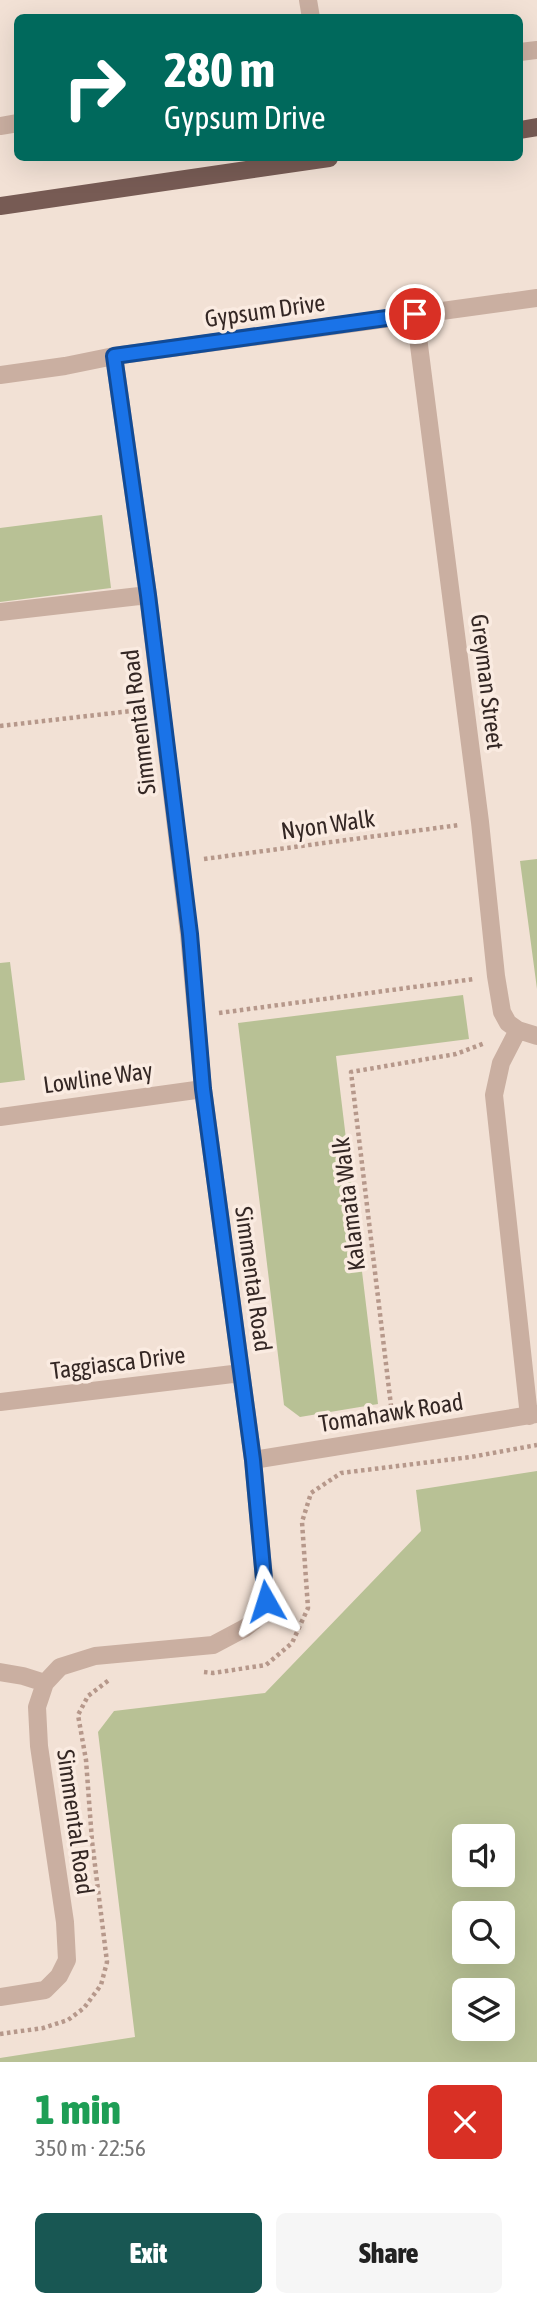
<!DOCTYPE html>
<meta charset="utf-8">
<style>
body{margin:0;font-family:"Asap Condensed",sans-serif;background:#f6f6f6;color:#222;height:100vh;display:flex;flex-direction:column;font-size:26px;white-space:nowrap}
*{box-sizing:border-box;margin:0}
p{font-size:23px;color:#767676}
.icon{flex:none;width:38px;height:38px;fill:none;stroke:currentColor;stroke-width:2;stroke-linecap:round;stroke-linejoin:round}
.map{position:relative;height:2062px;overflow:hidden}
.sheet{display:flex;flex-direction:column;background:#fff;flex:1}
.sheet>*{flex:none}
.hud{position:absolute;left:14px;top:14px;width:509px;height:147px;border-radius:10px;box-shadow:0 7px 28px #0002;background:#00695c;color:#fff;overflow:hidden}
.buttons{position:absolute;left:452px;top:1824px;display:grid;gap:14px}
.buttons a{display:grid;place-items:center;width:63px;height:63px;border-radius:10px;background:#fff;box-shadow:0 7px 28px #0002;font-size:35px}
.pin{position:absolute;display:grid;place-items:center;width:60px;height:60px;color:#fff;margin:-30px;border:4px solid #fff;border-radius:50%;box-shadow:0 2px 7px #0007}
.me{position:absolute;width:77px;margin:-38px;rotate:354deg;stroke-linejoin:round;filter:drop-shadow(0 0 5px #0008)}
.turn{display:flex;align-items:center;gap:24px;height:147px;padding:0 35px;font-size:32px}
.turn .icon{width:91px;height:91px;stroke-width:2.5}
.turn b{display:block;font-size:49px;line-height:60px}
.round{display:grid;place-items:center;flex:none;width:74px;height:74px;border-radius:10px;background:#f6f6f6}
.summary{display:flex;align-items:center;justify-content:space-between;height:119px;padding:0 35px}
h1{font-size:42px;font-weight:800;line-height:52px;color:#1e9e55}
.action{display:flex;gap:14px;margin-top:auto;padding:14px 35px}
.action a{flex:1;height:80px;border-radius:10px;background:#185753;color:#fff;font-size:28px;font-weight:800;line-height:80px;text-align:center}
.action a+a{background:#f6f6f6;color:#222}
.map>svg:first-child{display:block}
.green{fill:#b8c195;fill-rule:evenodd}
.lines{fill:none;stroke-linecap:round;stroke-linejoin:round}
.path{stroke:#b6988b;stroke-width:4.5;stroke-dasharray:3.5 3.5;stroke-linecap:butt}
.minor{stroke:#caafa1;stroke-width:18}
.major{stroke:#775b54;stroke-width:18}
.route-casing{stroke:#114b97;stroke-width:18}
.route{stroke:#1a73e8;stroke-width:12}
.labels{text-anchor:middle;stroke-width:7;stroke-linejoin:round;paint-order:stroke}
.street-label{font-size:24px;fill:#342724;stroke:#faebe1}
</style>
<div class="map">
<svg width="537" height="2062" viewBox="0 0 537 2062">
<rect width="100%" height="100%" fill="#f2e1d5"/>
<path class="green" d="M102 515 111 588 0 602V528Z
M537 859V989L520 861Z
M10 962 25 1080 0 1083V963Z
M463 995 469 1039 336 1056 378 1404 300 1417 284 1405 238 1023Z
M537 1471V2062H0V2058L135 2037 98 1732 114 1711 265 1693 421 1531 416 1490ZM464 1836H502V1874H464ZM464 1913H502V1951H464ZM464 1990H502V2028H464Z"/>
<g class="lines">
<path class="path" d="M0 726 140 710
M204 859 459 825
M219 1013 474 979
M392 1414 351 1072 456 1054 485 1043
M204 1672 213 1673 266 1665 292 1643 308 1608 302 1522 311 1493 341 1473 471 1457 537 1445
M0 2034 43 2028 68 2020 84 2008 101 1985 107 1962 92 1841 86 1760 78 1715 88 1696 109 1680"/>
<path class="minor" d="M308 0 311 18
M520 52 537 50
M0 126 18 123
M415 314 480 822 496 976 502 1012 508 1023 518 1030 537 1036
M0 375 65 366 114 356 537 298
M0 612 148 595
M518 1030 501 1063 494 1095 529 1416
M0 1117 203 1089
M0 1402 241 1373
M253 1460 537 1414
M0 1672 23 1676 45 1683
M0 1997 45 1990 59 1976 67 1960 65 1922 39 1746 37 1707 45 1683 60 1667 95 1656 213 1645 245 1628 259 1617 266 1600 253 1460 203 1089 189 934 148 595 114 356"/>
<path class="major" d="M520 130 537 127
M0 206 329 158"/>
</g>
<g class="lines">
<defs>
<path id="route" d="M266 1601 253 1460 203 1089 190 934 148 595 114 356 415 314"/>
</defs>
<use href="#route" class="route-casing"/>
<use href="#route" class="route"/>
</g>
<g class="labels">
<g class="street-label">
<text transform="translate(265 311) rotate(-8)" y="8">Gypsum Drive</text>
<text transform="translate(487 682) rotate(83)" y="8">Greyman Street</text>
<text transform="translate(139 722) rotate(-97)" y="8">Simmental Road</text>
<text transform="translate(328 825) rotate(-8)" y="8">Nyon Walk</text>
<text transform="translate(98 1078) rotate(-8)" y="8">Lowline Way</text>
<text transform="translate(349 1204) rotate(-97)" y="8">Kalamata Walk</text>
<text transform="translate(253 1279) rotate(82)" y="8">Simmental Road</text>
<text transform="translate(118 1363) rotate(-7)" y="8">Taggiasca Drive</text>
<text transform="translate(391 1413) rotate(-9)" y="8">Tomahawk Road</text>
<text transform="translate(75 1822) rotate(82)" y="8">Simmental Road</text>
</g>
</g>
</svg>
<div class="buttons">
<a><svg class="icon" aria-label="sound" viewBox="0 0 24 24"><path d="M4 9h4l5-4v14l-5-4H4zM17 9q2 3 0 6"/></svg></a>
<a><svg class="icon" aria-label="search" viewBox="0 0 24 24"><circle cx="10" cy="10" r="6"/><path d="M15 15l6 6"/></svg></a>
<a><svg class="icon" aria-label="layers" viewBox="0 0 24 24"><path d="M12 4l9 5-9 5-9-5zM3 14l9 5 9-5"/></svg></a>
</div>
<div class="pin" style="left:415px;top:314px;background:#d93025"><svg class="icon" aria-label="arrive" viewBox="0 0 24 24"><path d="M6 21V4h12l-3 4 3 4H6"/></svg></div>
<svg class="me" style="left:266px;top:1601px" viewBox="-20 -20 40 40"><path d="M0-17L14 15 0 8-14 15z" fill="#1a73e8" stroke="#fff" stroke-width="4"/></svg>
<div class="hud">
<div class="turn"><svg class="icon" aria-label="right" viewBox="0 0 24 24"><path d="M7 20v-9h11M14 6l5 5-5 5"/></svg><div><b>280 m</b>Gypsum Drive</div></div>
</div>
</div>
<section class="sheet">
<div class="summary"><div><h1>1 min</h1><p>350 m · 22:56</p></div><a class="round" style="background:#d93025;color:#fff"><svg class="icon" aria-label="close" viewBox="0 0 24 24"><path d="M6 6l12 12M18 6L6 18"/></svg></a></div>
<div class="action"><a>Exit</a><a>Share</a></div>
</section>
